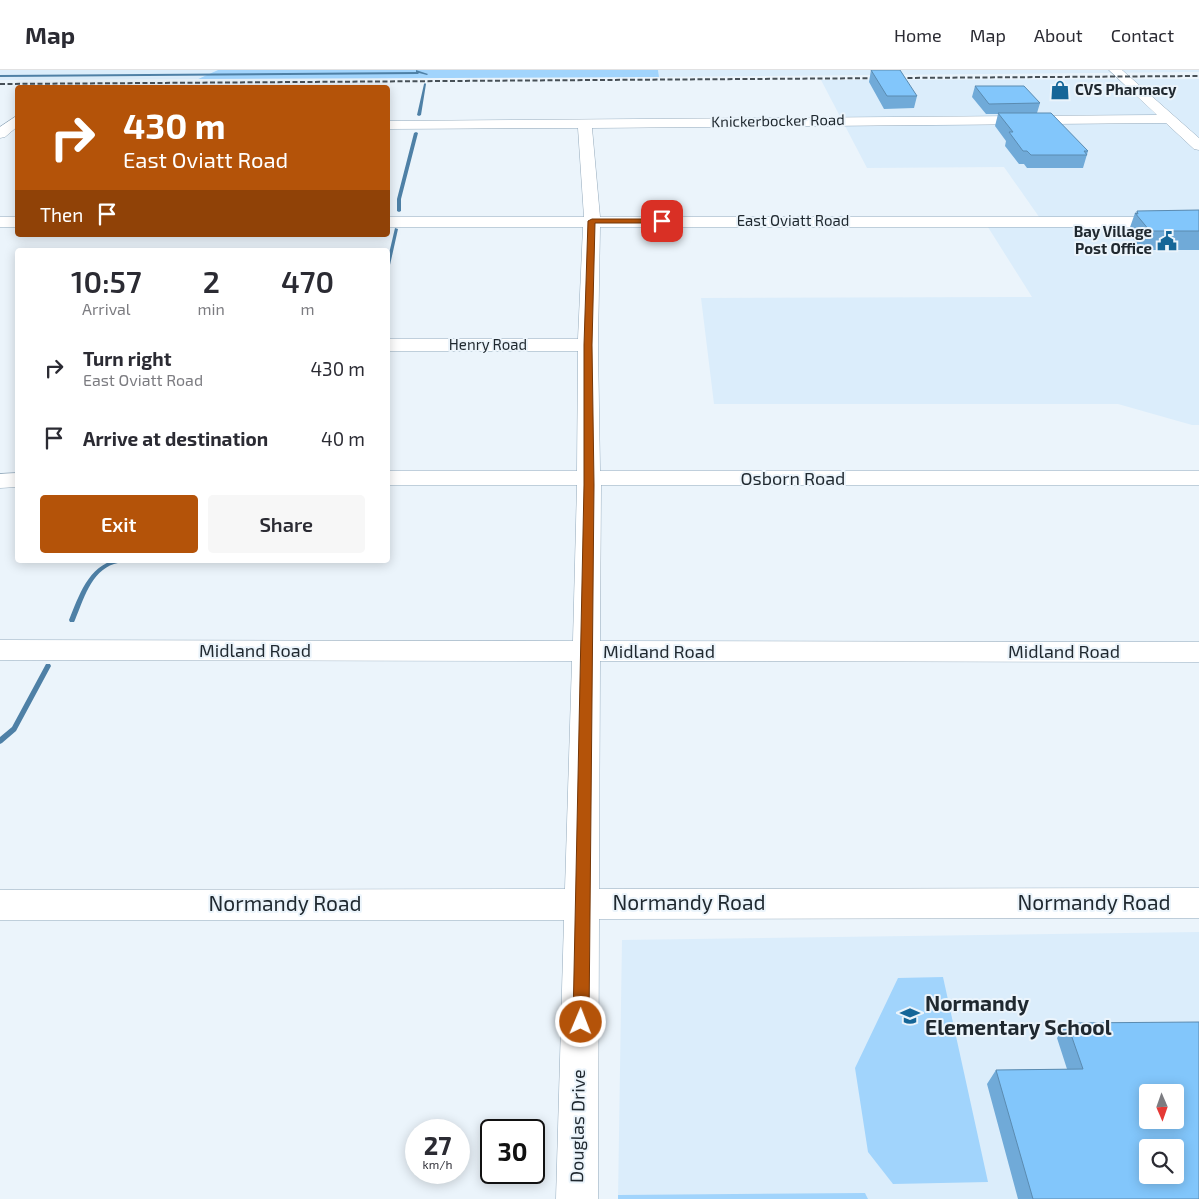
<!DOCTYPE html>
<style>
body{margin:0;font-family:"Exo 2",sans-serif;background:#f7f7f7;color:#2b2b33;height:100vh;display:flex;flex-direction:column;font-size:19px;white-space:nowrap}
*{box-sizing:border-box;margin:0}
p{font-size:16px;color:#7c7c81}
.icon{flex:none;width:28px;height:28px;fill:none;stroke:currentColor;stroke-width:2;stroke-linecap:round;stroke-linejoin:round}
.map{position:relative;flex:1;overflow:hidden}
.panel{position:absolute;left:15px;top:178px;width:375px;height:315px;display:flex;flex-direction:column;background:#fff;border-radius:5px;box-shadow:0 2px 12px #0003}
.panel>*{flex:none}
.banner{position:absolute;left:15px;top:15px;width:375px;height:152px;border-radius:5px;box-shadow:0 2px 12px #0003;background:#b45309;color:#fff;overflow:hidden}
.needle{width:32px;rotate:178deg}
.buttons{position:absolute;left:1139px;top:1014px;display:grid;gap:10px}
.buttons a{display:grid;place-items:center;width:45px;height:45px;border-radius:5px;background:#fff;box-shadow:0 2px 12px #0003;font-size:25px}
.speed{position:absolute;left:405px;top:1049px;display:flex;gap:10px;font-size:25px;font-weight:700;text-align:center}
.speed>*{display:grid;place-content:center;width:65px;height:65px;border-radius:50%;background:#fff;box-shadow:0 2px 12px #0003;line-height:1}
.speed small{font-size:12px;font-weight:400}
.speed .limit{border:2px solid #111;border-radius:8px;background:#fff;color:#111}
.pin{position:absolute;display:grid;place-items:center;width:42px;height:42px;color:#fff;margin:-21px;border-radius:10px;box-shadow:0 2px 8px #0006}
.me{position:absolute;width:55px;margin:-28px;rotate:1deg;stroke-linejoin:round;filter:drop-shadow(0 0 4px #0008)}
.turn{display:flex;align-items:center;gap:18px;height:105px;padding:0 25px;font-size:22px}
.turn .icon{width:65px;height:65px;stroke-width:2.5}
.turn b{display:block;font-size:35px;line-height:42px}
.then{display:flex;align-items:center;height:48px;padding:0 25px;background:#0003;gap:10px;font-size:19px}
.eta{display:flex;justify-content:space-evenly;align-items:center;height:85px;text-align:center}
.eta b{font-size:30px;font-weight:600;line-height:35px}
.primary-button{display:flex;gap:10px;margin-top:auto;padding:10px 25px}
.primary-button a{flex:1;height:58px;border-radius:5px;background:#b45309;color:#fff;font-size:20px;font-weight:600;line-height:58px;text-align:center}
.primary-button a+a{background:#f7f7f7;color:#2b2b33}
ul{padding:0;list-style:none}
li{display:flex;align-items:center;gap:15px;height:70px;padding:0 25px}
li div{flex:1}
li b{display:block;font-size:19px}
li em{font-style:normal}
header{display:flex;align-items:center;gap:30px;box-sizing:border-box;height:70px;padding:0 25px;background:#fff;border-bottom:1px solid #e1e1e2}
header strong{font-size:24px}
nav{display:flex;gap:28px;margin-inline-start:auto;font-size:18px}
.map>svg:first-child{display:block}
.built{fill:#dbedfb;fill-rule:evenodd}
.green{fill:#a1d4fc}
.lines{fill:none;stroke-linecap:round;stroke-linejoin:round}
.stream{fill:#4e80a6;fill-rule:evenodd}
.minor-casing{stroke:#94aabc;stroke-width:1}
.minor{fill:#fff;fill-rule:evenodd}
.rail{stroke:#475057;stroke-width:2;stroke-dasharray:5 2.5;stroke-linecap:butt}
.wall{fill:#70aad8}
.building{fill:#82c6fb;stroke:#5b8bb0;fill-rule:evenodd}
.route{fill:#b45309;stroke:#753606}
.labels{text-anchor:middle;stroke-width:4;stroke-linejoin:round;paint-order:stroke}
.far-poi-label{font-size:15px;font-weight:bold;fill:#1f282f;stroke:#ebf4fb;text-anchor:start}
.far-street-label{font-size:15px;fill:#1f282f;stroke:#ebf4fb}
.street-label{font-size:18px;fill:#1f282f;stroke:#ebf4fb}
.near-street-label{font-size:21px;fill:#1f282f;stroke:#ebf4fb}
.near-poi-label{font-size:21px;font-weight:bold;fill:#1f282f;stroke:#ebf4fb;text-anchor:start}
</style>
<header>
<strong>Map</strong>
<nav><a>Home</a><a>Map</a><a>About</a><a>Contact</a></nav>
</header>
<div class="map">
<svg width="1199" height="1129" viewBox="0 0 1199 1129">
<rect width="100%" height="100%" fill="#ebf4fb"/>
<path class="built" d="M0 0H218L197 9 0 10Z
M658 0H1199V2L659 7Z
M1199 9V355H1192L1118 334H714L701 228 1032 227 986 154H1044L1004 97 867 98 821 10Z
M1199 862V1129H618L622 870ZM1148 1022H1175V1050H1148ZM1148 1078H1175V1105H1148Z"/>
<path class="green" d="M218 0H658L659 7 198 9Z
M943 907 988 1112 893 1114 868 1082 855 998 898 908Z
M865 1123 868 1129H618V1125Z"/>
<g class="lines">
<path class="stream" d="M416 0 428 4 427 5 419 3 418 4 0 7V5L418 2H416Z
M425 13 426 14 421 45 419 46 417 45 424 14Z
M416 62 418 63 401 129V141L399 142 397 141V129L414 63Z
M395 158 398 159 390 195 388 196V188Z
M116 490H171L168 492C150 492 131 489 114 494 91 501 83 531 75 550L74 552H70L69 550C79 526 88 496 116 490Z
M46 594H50L51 596 16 661 2 673 0 674V667L12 657Z"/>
<defs>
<path id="minor" d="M1109 0H1122L1199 68V80L1194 79 1166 53 592 58 600 147H1199V157H600L598 275 600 401H1199V415H601L600 571 1199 572V592L600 591 599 819 1199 818V848L599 849 598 1129H556L564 850H0V820L565 819 572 591 0 590V570L573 571 577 415H388V401H577L578 281H388V269H578L583 157H388V147H584L578 58 388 59V51L1157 45Z
M18 45V56L5 67 0 68V57Z
M0 147H18V157H0Z
M18 403V417L0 418V404Z"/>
</defs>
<use href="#minor" class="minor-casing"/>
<use href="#minor" class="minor"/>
<path class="rail" d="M0 14 1199 6"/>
</g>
<path class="wall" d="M871 0 917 26 914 38 884 39 869 12Z
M975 16 1040 33 1037 43 1088 81 1083 98H1027L1024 94H1019L1005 76 1006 71 995 56 998 44H986L972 27Z
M1199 140V180H1142L1128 163 1135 143H1136L1137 141Z
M1067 953 1199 1129H1018L987 1014 996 1000 1067 999 1057 968Z"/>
<path class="building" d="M871 0H900L917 26H887Z
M975 16H1024L1040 33 989 34Z
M998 43H1051L1088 81H1084L1087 85H1031L1027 81H1023L1009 62H1013Z
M1199 140V161H1150L1135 143 1138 144 1137 141Z
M1199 952V1129H1033L996 1000 1083 999 1067 953ZM1148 1022H1175V1050H1148ZM1148 1078H1175V1105H1148Z"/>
<path class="route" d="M592 149H662L665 151 662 153H595L592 275 594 415 589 952 586 958 581 960 575 958 573 952 584 415V275L588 151Z"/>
<defs>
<symbol id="shop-bare" viewBox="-9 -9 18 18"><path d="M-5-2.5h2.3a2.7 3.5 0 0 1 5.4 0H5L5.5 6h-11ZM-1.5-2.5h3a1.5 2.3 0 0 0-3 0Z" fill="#156698" stroke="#ebf4fb" stroke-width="2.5" paint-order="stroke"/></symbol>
<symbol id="civic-bare" viewBox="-9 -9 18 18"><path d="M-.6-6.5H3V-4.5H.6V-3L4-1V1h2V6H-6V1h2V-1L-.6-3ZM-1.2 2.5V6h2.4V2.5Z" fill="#156698" stroke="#ebf4fb" stroke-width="2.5" paint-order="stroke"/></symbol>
<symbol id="school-bare" viewBox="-9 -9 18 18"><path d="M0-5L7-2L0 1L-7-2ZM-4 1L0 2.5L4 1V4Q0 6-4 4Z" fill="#156698" stroke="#ebf4fb" stroke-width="2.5" paint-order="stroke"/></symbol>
</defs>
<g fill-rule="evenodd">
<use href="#shop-bare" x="1046" y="6" width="28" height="28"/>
<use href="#civic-bare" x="1153" y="157" width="28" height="28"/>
<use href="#school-bare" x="896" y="932" width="28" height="28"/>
</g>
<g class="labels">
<g class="far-poi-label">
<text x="1075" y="25">CVS Pharmacy</text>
<text x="1152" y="167" text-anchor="end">Bay Village<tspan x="1152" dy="17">Post Office</tspan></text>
</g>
<g class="far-street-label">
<text transform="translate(778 51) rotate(-1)" y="5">Knickerbocker Road</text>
<text x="793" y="156">East Oviatt Road</text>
<text x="488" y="280">Henry Road</text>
</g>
<g class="street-label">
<text x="793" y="415">Osborn Road</text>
<text x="255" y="587">Midland Road</text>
<text x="659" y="588">Midland Road</text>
<text x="1064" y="588">Midland Road</text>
<text transform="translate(578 1056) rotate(-89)" y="6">Douglas Drive</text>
</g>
<g class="near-street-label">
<text x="689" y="840">Normandy Road</text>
<text x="1094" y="840">Normandy Road</text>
<text x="285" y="841">Normandy Road</text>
</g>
<g class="near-poi-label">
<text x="925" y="941">Normandy<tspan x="925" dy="24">Elementary School</tspan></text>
</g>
</g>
</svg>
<div class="buttons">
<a><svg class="needle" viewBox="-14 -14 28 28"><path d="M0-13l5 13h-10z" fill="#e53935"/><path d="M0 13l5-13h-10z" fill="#7c7c81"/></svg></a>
<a><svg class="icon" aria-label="search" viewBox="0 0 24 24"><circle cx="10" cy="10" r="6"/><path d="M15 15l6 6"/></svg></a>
</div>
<div class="speed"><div>27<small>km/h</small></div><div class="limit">30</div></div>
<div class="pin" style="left:662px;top:151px;background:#d93025"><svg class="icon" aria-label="arrive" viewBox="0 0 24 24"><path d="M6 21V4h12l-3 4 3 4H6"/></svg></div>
<svg class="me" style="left:581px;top:952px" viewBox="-20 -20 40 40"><circle r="17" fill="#b45309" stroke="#fff" stroke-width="3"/><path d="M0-11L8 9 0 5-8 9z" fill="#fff"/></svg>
<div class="banner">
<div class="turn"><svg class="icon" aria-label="right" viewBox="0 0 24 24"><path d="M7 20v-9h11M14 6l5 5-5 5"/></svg><div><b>430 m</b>East Oviatt Road</div></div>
<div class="then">Then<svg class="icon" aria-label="arrive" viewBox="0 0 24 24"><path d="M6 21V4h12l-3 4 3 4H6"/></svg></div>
</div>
<section class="panel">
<div class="eta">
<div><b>10:57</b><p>Arrival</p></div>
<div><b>2</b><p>min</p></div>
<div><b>470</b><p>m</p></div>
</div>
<ul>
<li><svg class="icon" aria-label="right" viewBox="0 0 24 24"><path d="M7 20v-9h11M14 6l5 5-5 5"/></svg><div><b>Turn right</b><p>East Oviatt Road</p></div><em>430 m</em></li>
<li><svg class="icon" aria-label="arrive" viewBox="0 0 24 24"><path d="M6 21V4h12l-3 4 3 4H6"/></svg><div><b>Arrive at destination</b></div><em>40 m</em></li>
</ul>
<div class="primary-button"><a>Exit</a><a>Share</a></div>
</section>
</div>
